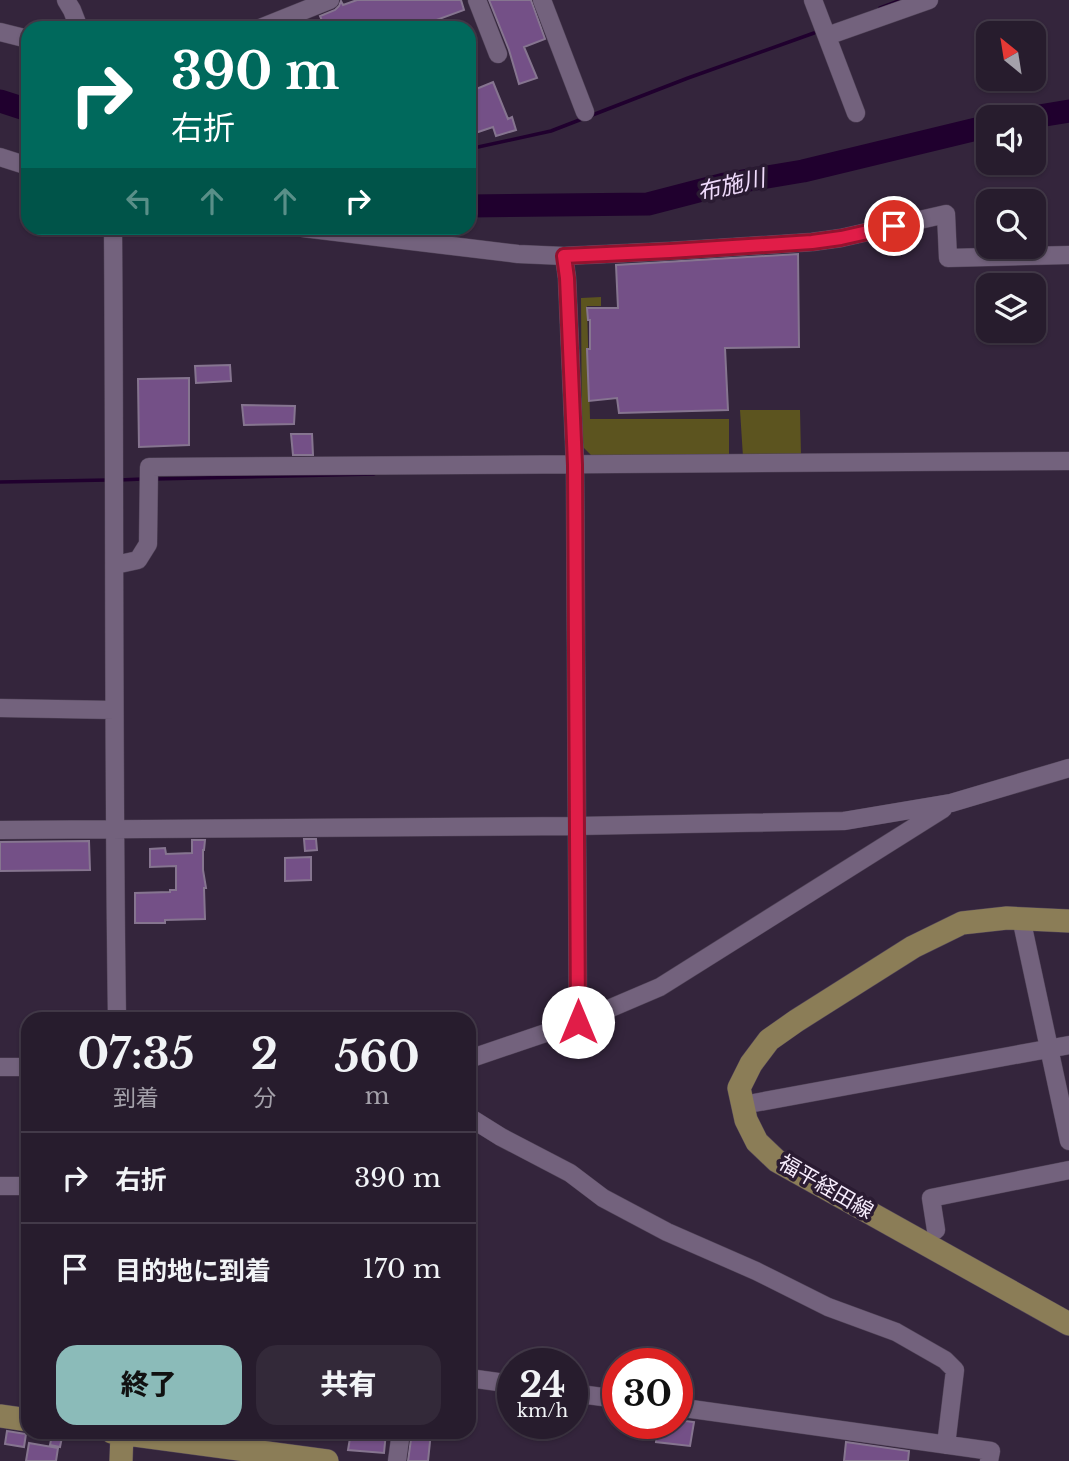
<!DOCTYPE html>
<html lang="ja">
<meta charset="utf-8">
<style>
body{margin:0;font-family:"Libre Baskerville","Noto Sans JP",serif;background:#332939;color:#f1f3f6;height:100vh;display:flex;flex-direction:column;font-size:26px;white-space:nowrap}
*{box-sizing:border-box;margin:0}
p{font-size:23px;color:#a4a1aa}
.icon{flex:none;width:38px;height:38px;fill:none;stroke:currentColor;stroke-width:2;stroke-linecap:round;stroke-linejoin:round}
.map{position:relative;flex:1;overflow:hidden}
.panel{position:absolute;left:21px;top:1012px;width:455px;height:427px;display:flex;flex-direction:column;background:#271c2d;border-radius:21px;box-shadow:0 2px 5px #0004,0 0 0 2px #433a49}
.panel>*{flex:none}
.hud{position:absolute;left:21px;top:21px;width:455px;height:214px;border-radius:21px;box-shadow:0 2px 5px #0004,0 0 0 2px #433a49;background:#00695c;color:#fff;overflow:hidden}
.needle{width:46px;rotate:330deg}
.fabs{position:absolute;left:976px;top:21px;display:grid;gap:14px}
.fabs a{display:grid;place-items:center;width:70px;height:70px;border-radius:14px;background:#271c2d;box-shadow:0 2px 5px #0004,0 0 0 2px #433a49;font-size:35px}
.speed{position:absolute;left:497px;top:1348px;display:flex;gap:14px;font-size:35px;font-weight:700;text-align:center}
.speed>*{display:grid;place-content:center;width:91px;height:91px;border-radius:50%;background:#271c2d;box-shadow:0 2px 5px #0004,0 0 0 2px #433a49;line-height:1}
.speed small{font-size:18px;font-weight:400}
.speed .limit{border:10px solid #d22;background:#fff;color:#111}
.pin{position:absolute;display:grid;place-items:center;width:60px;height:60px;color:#fff;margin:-30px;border:4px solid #fff;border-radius:50%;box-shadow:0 2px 7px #0007}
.me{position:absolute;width:77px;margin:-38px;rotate:0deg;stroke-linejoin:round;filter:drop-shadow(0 0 5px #0008)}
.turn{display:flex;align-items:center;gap:24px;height:147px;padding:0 35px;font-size:32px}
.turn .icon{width:91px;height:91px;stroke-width:2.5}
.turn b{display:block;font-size:49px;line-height:60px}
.lanes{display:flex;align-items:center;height:66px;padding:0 35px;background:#0003;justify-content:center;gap:35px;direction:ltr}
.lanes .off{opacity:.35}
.eta{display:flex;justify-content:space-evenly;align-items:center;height:119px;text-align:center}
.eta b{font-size:42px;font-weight:800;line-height:49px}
.action{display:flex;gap:14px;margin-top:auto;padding:14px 35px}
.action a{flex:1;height:80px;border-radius:21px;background:#8bbbb9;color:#111;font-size:28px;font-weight:800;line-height:80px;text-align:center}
.action a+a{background:#332939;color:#f1f3f6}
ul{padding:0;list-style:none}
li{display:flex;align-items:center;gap:21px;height:91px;padding:0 35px;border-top:2px solid #433a49}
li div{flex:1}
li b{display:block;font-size:26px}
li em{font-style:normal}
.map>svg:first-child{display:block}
.green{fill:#5c541f}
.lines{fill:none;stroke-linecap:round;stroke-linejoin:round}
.stream{stroke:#20002e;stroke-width:3.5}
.river{stroke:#20002e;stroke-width:23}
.building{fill:#745087;stroke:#867590;stroke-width:2}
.minor-casing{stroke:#504357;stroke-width:19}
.major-casing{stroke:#504357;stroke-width:24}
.minor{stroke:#73627d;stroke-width:18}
.major{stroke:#8b7d57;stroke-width:23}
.route-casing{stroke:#92132f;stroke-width:18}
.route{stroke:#e11d48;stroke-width:12}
.labels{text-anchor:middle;stroke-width:7;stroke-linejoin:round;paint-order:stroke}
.street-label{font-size:21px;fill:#f7edfd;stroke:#2a1b32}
.water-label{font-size:23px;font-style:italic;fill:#f0dbfc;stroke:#2a1b32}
</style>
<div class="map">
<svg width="1069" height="1461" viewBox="0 0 1069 1461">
<rect width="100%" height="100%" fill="#34253c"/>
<path class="green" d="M601 297V306H587L590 419H729V455L592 456 582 446 581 298Z
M740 410H800L801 456 743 457Z"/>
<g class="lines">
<path class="stream" d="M880 8 901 0
M469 149 551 131 688 78 814 33
M154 479 374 474
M119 480 143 479
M0 482 108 480"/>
<path class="river" d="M0 101 28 110
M1033 117 1069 111
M469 206 648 204 725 184 803 171 989 126"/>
</g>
<path class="building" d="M357 0H461L464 10 428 23 430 28H412L409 22 392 28H325L320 16 335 10 339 6 341 1 343 5Z
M489 0H531L545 39 524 47 537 78 519 84 509 50Z
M493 82 508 119 512 117 516 130 496 136 493 127 469 135V92Z
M798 254 799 347 725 348 728 410 619 413 617 398 589 401 587 349H590V320H588L587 308H618L616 265Z
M230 365 231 381 196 383 195 366Z
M189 378V445L139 447 138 379Z
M242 405 295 406 294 424 244 425Z
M291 434H312L313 455H293Z
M304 839H316L317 850 305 851Z
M192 840H205L204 850H203V870L206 888H204L205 919 165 920V923H135V893L170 892V890H176V866L150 867V849L165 848 166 854 192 853Z
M89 841 90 870 0 871V842Z
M311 857V880L285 881V858Z
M677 1420 694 1422 690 1446 656 1442 658 1423H677Z
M7 1431 26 1434 24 1447 5 1444Z
M351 1432H386L384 1453 348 1450Z
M412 1432H431L428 1461H408Z
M52 1435 62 1437 60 1447 50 1445Z
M846 1442 909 1451 908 1461H844Z
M29 1443 58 1448 56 1461H26Z"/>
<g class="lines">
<defs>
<path id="minor" d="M66 0 72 10 79 28
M477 0 498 54
M542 0 585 112
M813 0 856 113
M260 28 330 0
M0 32 28 39
M827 36 929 0
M0 157 28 166
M113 228C115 491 113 755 117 1018
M303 228 518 254 564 256 670 251 812 242 841 238 946 214 948 258 1069 255
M564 256 567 278 575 465 578 1022
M115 565 138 560 148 544 149 467 1069 461
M0 708 114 710
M0 830 577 826 844 821 951 803 1069 768
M1021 918 1069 1141
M469 1059 578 1022 660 987 943 809
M0 1067H28
M743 1105 1069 1045
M469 1117 501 1137 570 1173 603 1198 667 1232 756 1271 828 1307 896 1332 945 1360 955 1370 946 1445
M0 1186H28
M936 1230 931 1198 1069 1170
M469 1378 513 1384
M572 1393 618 1399
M677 1407 991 1451 989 1461
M397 1461 401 1432"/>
<path id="major" d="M1069 921 1007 918 962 923 913 947 796 1021 769 1040 751 1064 739 1088 746 1120 757 1142 777 1161 1069 1324
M0 1416 28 1420
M112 1432 327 1461
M121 1461 122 1433"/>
</defs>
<use href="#minor" class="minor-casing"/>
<use href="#major" class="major-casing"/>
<use href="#minor" class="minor"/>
<use href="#major" class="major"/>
</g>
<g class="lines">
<defs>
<path id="route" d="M578 1022 575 465 567 278 564 256 670 251 812 242 841 238 894 226"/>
</defs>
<use href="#route" class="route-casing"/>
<use href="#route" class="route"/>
</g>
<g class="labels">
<g class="street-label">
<text transform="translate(826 1187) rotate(30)" y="7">福平経田線</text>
</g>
<g class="water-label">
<text transform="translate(731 185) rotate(-13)" y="8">布施川</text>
</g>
</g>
</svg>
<div class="fabs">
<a><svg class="needle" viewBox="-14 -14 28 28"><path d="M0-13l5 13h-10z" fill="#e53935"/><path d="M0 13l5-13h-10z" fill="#a4a1aa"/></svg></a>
<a><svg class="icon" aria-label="sound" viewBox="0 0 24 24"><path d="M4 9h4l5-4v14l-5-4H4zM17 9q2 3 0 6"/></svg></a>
<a><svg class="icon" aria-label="search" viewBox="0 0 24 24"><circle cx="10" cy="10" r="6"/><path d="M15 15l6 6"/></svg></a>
<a><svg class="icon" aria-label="layers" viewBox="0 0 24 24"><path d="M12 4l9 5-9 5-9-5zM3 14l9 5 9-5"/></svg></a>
</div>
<div class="speed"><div>24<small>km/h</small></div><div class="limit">30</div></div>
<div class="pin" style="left:894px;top:226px;background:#d93025"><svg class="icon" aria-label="arrive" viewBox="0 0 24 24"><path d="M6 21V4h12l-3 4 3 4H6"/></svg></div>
<svg class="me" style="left:578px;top:1022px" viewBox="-20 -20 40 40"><circle r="19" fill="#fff"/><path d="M0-13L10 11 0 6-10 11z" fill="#e11d48"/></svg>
<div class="hud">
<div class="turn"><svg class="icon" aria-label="right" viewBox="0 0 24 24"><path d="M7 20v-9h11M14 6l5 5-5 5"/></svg><div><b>390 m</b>右折</div></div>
<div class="lanes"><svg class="icon off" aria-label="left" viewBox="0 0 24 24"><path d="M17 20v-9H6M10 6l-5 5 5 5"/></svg><svg class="icon off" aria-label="ahead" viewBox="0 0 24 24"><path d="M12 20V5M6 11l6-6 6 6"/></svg><svg class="icon off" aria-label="ahead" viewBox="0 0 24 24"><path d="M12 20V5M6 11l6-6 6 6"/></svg><svg class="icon" aria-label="right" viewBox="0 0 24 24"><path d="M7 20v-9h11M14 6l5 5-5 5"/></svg></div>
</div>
<section class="panel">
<div class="eta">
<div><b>07:35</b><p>到着</p></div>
<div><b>2</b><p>分</p></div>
<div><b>560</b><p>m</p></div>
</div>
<ul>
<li><svg class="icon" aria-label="right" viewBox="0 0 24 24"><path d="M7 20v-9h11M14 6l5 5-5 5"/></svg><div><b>右折</b></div><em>390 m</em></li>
<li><svg class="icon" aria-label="arrive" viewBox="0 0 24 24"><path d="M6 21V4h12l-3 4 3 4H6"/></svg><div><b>目的地に到着</b></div><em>170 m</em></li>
</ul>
<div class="action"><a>終了</a><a>共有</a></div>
</section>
</div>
